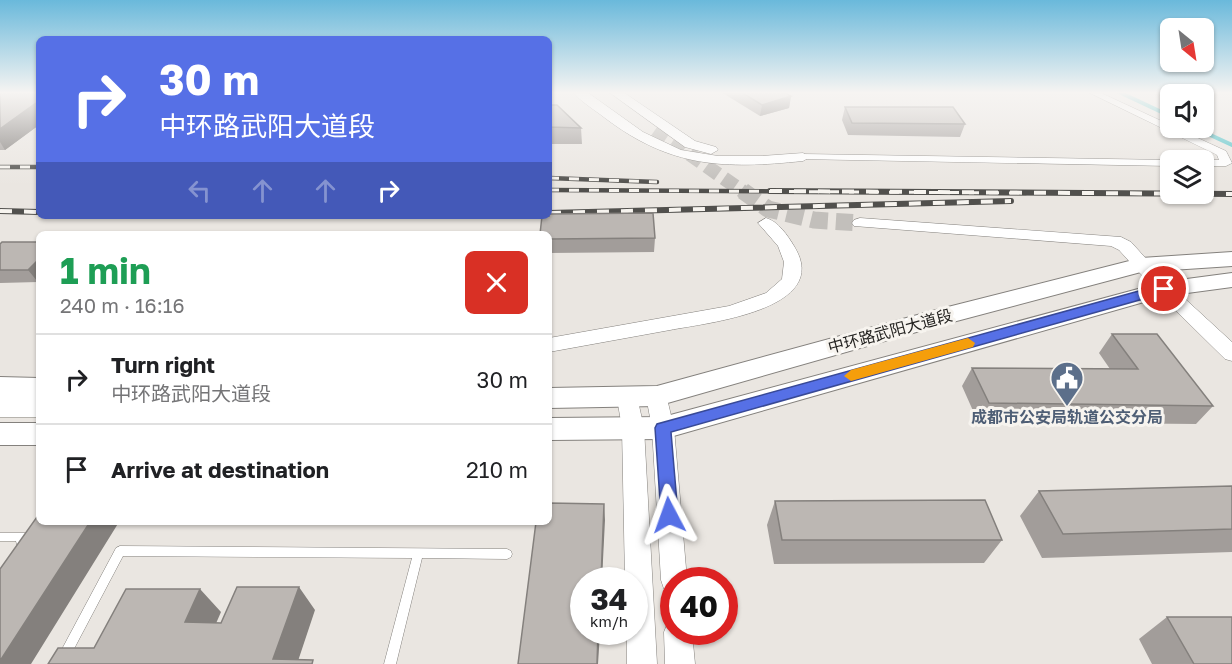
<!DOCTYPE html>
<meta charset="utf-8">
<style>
body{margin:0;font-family:"Golos Text","Noto Sans SC",sans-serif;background:#f2f2f2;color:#202124;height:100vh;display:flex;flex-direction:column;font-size:22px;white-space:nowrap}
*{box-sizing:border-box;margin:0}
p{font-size:20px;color:#757577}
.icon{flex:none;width:33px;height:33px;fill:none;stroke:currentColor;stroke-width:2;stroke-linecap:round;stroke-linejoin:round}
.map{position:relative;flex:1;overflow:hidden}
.details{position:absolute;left:36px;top:231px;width:516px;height:294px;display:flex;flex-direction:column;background:#fff;border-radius:9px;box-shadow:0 2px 4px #0004}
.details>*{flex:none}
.banner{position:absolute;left:36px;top:36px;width:516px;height:183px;border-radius:9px;box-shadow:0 2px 4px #0004;background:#5670e6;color:#fff;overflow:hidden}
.needle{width:39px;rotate:150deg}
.controls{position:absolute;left:1160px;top:18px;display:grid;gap:12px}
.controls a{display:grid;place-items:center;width:54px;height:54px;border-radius:9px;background:#fff;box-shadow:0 2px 4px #0004;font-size:30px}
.speed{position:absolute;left:570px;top:567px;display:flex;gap:12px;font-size:30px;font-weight:700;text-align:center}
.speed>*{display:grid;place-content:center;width:78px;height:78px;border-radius:50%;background:#fff;box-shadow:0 2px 4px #0004;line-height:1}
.speed small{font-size:15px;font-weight:400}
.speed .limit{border:9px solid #d22;background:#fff;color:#111}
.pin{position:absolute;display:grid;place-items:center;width:51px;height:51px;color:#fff;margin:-26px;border:3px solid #fff;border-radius:50%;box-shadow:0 2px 6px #0007}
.me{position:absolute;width:66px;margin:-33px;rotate:356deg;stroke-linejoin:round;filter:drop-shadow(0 0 4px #0008)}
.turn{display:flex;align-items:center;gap:21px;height:126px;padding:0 24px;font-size:27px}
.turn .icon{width:78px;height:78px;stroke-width:2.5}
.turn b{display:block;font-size:42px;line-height:51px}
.lanes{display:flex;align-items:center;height:57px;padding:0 24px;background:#0003;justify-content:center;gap:30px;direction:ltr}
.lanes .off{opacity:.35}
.round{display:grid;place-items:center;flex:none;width:63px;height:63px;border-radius:9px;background:#f2f2f2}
.head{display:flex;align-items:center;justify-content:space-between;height:102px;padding:0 24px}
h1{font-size:36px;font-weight:700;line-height:45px;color:#1e9e55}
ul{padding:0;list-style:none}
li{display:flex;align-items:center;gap:18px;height:90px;padding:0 24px;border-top:2px solid #e0e0e0}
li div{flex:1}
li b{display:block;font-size:22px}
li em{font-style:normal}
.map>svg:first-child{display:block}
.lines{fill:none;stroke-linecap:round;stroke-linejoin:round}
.stream{stroke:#4ec1c7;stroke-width:4}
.tertiary-tunnel-far1{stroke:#c2bfbb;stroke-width:14;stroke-dasharray:14 7;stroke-linecap:butt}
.tertiary-tunnel{stroke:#c2bfbb;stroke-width:17;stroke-dasharray:17 8;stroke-linecap:butt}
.service-casing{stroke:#84817d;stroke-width:1}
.minor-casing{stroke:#84817d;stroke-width:1}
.tertiary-casing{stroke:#84817d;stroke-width:1}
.primary-casing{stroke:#84817d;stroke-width:2}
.trunk-casing{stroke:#84817d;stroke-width:1}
.service{fill:#fff;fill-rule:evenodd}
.minor{fill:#fff;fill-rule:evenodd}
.tertiary{fill:#fff;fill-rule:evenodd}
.primary{fill:#fff;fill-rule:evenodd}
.trunk{fill:#fff;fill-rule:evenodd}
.rail-far1-casing{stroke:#51504d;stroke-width:4.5}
.rail-casing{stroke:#51504d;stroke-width:6}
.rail-far1{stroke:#f7f4ef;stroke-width:3;stroke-dasharray:10;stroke-linecap:butt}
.rail{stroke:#f7f4ef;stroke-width:4;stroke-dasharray:12;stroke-linecap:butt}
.wall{fill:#a29d9a}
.shaded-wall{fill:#84807d}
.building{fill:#bcb7b3;stroke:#84807d;stroke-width:1.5}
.route{fill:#5670e6;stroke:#384996;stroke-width:1.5}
.slow{fill:#f59e0b}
.labels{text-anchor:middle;stroke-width:6;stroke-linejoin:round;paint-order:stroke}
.street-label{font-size:16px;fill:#242321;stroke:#f7f4ef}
.service-label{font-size:16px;font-weight:bold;fill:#4e5e75;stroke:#f7f4ef}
</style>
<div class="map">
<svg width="1232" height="664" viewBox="0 0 1232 664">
<rect width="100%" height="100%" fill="#eae6e1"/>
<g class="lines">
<path class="stream" d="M1119 92 1170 116
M1195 128 1232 145"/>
<path class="tertiary-tunnel-far1" d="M655 130 745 193"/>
<path class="tertiary-tunnel" d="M743 191 768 209 814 220 860 223"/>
<defs>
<path id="service" d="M0 533H25L28 534 30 537 25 545 21 547 17 545 16 541H0Z
M120 546 507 549 511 551 512 554 511 557 507 559 422 558 396 664H384L412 558 123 556 66 664H54L116 548Z"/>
<path id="minor" d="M1088 92H1099L1170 125V128H1176L1226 151 1232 163 1226 166H1203V160H1200H1219L1217 155Z
M803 154 1170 160H1173H1170V166L799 159 798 157Z"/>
<path id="tertiary" d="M573 92H587L643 132 681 150 718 156H761L803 153 810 157 803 161C724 169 671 168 605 118 595 110 581 102 573 92Z
M609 92H623L695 141 716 147 718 150 711 154 685 147Z
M766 218C778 221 788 236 794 246 834 310 706 323 670 330 630 337 589 345 549 352V338L729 306 766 293 782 279 784 262 778 246 758 223Z
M860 218 1121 237 1131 242 1170 285 1232 342V361L1225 359 1158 293 1119 250 1111 246 854 226 852 223 854 220Z
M657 388 665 390 674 428 687 580H674V593L664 589 661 580 652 428 646 396 649 390Z
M628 390 636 392 644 428 657 664H627V632H634V580H625L622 428 617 398 620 392Z
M674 620V632H692L695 664H665L664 632 668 622Z"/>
<path id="primary" d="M1232 252V266L1141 272 934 327 657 406 549 408V388L657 386 932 311 1141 258Z
M1232 273V287L1165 296 663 439 549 440V418L663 417 1164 282Z
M0 377 39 378V398L0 397Z
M0 423H39V445H0Z"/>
<path id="trunk" d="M0 395H39V417H0Z"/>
</defs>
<use href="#service" class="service-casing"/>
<use href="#minor" class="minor-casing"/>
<use href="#tertiary" class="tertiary-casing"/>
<use href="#primary" class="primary-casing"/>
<use href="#trunk" class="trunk-casing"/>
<use href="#service" class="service"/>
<use href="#minor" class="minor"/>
<use href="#tertiary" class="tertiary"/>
<use href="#primary" class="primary"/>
<use href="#trunk" class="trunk"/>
<defs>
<path id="rail-far1" d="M0 167H39
M549 178 657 182
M549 190 1026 193"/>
<path id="rail" d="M770 191 1232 194
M0 211 39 212
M549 213 1011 201"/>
</defs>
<use href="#rail-far1" class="rail-far1-casing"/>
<use href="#rail" class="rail-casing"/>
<use href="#rail-far1" class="rail-far1"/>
<use href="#rail" class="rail"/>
</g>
<path class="wall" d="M0 92H39V125L5 150H0Z
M721 92H783L791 96 789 108 760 116Z
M549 105 581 128 582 144H549Z
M845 107 965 124 960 137 848 135 842 120Z
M549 234 655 238 654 252 549 253Z
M39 242 38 282 0 283V244Z
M1112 334 1213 406 1196 424 978 422 962 386 972 368 1110 369 1099 353Z
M1232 486V552L1042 558 1020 516 1039 491Z
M775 501 1002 540 984 563 774 564 767 525Z
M1167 617 1232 664H1152L1139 639Z"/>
<path class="shaded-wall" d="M791 96 789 108 760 116 762 105Z
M36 103 39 108V125L5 150 0 142V129Z
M39 259V281L38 282 28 270Z
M604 504 605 520 602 580H601Z
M90 522H119L31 664H0V661Z
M299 587 315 610 297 664 273 659Z
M200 589 221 612 207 644 185 622Z
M598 632H600L598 664H597Z"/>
<path class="building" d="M0 92H39V103H36L0 129Z
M741 92H783L791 96 762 105Z
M549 105H557L581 128 549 127Z
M845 107H953L965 124 852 123Z
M653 213 655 238 549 239V234H540L542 216H549V214Z
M2 242H39V259L28 270H0V244Z
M1112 334H1157L1213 406 989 403 972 368 1138 369Z
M1232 486V529L1063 534 1039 491Z
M985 500 1002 540H782L775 501Z
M549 503 604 504 601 580H584V632H598L597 664H518L536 522H549Z
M39 514V522H90L0 661V569Z
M237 587H299L273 659 313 660 312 664H48L58 648H94L126 589H200L185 622 221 623Z
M1167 617H1232V664H1194Z"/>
<linearGradient id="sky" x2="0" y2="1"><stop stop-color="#6ab9db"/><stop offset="0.5" stop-color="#f6f4f2"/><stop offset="1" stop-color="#f6f4f2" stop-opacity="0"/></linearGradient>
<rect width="1232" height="185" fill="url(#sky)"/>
<path class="route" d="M1164 284 1168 286 1170 289 1168 292 671 432 678 515 675 521 669 523 663 521 661 515 655 428 657 424Z"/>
<path class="slow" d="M968 338 975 343 973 347 851 381 844 376 851 370Z"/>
<defs>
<symbol id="civic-pin" viewBox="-11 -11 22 30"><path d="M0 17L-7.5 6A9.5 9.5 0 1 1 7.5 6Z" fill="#5c6f8a" stroke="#f7f4ef"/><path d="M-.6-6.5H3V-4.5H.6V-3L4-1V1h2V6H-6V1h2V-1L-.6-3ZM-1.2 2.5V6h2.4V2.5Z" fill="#fff"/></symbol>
</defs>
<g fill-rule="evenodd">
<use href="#civic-pin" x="1048" y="359" width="38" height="52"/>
</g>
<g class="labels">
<g class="street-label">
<text transform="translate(890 331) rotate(-15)" y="6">中环路武阳大道段</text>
</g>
<g class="service-label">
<text x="1067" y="423">成都市公安局轨道公交分局</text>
</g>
</g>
</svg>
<div class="controls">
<a><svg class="needle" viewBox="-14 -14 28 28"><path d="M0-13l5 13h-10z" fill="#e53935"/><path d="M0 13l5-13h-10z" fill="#757577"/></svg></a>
<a><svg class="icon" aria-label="sound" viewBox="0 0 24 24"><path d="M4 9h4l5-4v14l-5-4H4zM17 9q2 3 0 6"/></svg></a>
<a><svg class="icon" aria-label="layers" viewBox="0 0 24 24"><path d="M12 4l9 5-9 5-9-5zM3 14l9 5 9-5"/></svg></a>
</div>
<div class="speed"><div>34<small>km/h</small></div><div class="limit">40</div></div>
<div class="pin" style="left:1164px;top:289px;background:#d93025"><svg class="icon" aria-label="arrive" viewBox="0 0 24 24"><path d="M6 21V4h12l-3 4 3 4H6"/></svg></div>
<svg class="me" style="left:669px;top:515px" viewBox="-20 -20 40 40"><path d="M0-17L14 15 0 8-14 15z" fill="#5670e6" stroke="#fff" stroke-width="4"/></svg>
<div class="banner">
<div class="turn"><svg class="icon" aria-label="right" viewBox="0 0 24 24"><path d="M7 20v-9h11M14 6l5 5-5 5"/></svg><div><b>30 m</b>中环路武阳大道段</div></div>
<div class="lanes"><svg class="icon off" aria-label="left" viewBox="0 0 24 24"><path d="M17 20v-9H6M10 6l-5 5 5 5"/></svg><svg class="icon off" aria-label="ahead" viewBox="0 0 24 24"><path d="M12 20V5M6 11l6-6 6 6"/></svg><svg class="icon off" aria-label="ahead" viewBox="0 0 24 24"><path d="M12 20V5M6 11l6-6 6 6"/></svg><svg class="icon" aria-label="right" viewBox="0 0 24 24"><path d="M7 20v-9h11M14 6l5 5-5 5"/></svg></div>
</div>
<section class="details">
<div class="head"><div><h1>1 min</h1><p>240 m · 16:16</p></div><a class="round" style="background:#d93025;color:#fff"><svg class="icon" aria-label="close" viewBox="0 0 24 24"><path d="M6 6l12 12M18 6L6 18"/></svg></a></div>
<ul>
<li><svg class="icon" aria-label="right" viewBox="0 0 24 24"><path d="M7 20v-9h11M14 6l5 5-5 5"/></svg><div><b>Turn right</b><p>中环路武阳大道段</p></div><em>30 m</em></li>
<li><svg class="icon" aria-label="arrive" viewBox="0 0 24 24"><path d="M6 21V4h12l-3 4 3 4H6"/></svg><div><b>Arrive at destination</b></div><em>210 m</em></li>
</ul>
</section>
</div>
